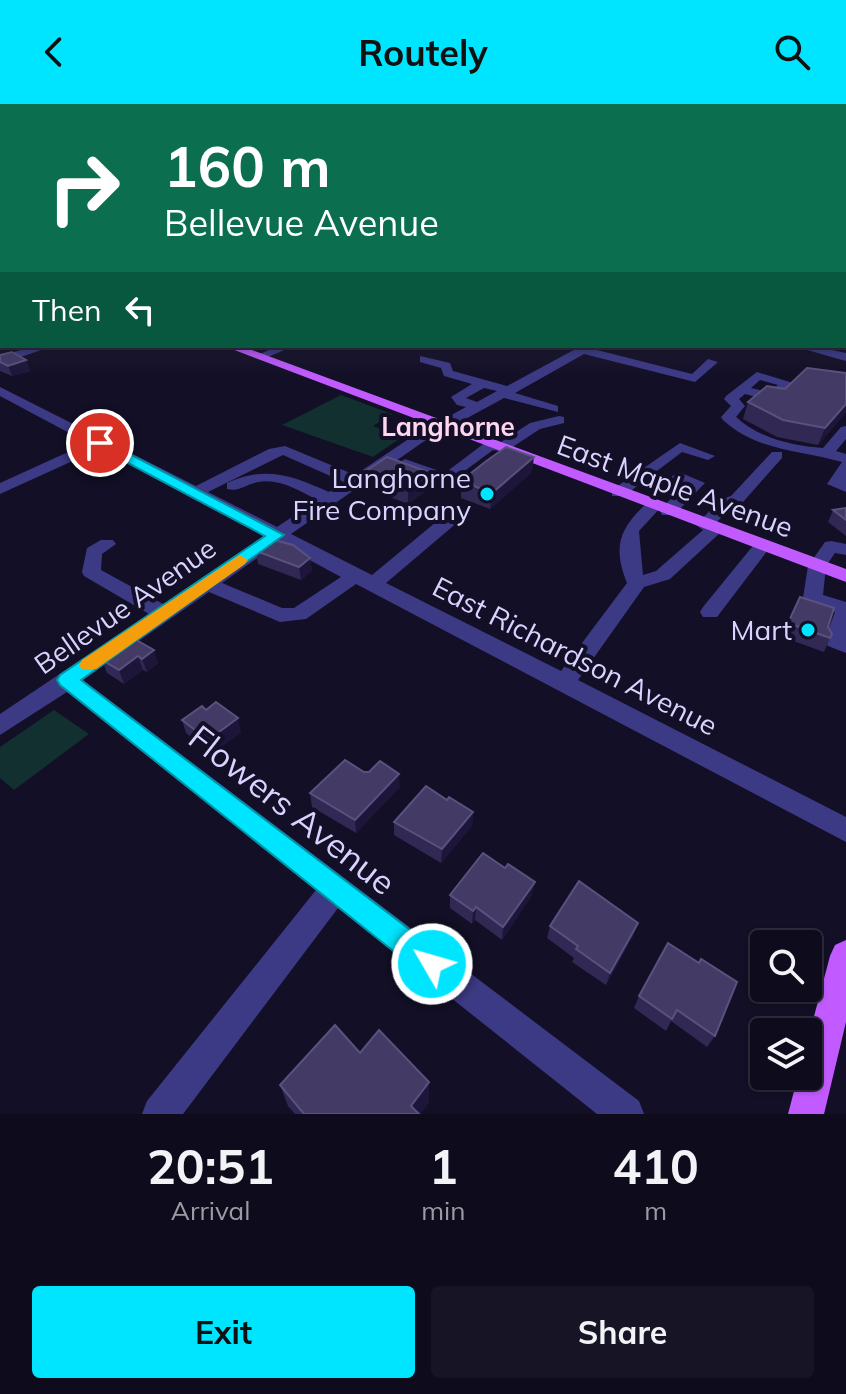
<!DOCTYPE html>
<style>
body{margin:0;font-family:Mulish,sans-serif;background:#171425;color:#f1f3f6;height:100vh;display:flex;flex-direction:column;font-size:30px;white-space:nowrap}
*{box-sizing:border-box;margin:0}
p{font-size:26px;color:#9b9ba3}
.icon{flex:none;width:44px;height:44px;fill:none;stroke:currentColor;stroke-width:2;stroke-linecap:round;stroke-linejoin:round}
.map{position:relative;height:1010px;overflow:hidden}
.panel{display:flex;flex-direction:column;background:#0e0b1c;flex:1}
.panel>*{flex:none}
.banner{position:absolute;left:0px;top:0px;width:846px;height:244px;box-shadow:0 2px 6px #0004,0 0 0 2px #2e2b3b;background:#0b6e4f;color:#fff;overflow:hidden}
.tools{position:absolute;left:750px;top:826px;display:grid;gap:16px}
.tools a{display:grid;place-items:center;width:72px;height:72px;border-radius:8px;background:#0e0b1c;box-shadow:0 2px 6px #0004,0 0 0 2px #2e2b3b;font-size:40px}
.pin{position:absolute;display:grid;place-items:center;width:68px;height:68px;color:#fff;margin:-34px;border:4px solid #fff;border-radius:50%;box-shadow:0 2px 8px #0007}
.me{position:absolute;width:88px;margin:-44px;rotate:308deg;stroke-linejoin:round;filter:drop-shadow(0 0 6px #0008)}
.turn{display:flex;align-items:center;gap:28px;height:168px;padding:0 32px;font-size:36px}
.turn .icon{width:104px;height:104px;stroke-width:2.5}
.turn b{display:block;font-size:56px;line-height:68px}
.then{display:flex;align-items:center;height:76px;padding:0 32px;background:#0003;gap:16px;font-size:30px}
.eta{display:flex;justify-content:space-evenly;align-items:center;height:136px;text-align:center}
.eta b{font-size:48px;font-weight:700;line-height:56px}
.button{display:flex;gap:16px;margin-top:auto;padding:16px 32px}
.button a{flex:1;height:92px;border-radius:8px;background:#00e5ff;color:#111;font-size:32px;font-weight:700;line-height:92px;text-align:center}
.button a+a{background:#171425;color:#f1f3f6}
header{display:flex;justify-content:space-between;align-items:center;height:104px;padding:0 32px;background:#00e5ff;color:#111;font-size:36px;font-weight:700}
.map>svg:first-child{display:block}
.green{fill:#12302f}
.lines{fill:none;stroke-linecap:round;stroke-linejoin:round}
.minor{fill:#3d3a85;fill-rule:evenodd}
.major{fill:#c25bff;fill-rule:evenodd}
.wall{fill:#312854}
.shaded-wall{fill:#1d163a}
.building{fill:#433a66;stroke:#5a527e;stroke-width:2}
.route{fill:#00e5ff;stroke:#0095a6;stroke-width:2}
.slow{fill:#f59e0b}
.poi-dot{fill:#00e5ff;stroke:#130f26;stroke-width:3}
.labels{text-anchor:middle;stroke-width:8;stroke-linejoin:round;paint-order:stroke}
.far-quarter-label{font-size:26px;font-weight:bold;fill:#ffd6f0;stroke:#130f26}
.poi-label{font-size:28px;fill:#d9d4ff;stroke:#130f26;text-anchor:end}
.street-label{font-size:28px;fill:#d9d4ff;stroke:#130f26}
.near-street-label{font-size:34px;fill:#d9d4ff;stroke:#130f26}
</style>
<header><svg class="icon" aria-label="back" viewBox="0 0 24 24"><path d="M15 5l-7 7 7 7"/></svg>Routely<svg class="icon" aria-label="search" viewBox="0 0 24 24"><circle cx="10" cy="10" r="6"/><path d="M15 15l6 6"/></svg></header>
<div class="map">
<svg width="846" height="1010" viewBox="0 0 846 1010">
<rect width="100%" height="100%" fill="#130f26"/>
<path class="green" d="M341 291 392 310 373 322 402 333 373 353 282 321Z
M54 606 89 630 14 686 0 674V643Z"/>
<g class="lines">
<path class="minor" d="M844 147H846L844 153Z
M0 159H2V165H0Z
M844 171 846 172V178L844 177Z
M35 242H53L0 260V252Z
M278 242H294L263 255 253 253Z
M581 242H596L593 245 692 270 708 255 718 258 695 278 584 250 515 289 558 302V308L504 294 423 338 291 430 372 471 453 404H465L467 408 465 412 386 479 561 567 627 479C612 441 620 424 648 398H660L662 402 639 427 643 471 656 467 703 426 696 421 721 395 731 392 772 348H782V354L743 398 733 401 716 419 724 424 721 428 670 475 644 483 578 576 846 713V738L356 480 306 515 280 518 209 488 83 576 639 997 644 1010H597L338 804 183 1010H142L147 997 316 786 67 588 0 631V610L149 510 84 472 82 468 87 444 101 436H113L116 440 102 450 101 466 163 500 264 432 99 345 0 390V379L88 339 0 292V283L196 382 269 345 285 342 355 371 413 332 466 303 457 301 451 293 472 280 444 272 441 264 420 258V252L450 259 453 267 507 282ZM484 284 497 287 477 298 466 294ZM283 351 344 378 329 388C293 372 266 361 227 379V385C239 388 246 380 258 378 280 374 299 387 318 396L277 423 208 388ZM278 439 341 473 294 504H282L222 479Z
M793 242H814L846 249V257Z
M757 268 793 279 772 297 745 290 739 295 745 302 736 313C758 334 793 342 823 344L841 323 846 322V335L836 347 846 350V388L827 380 842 358C801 346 756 347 723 316L721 313 731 302 724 295 726 292ZM760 276 778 281 769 288 751 284Z
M559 312 564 313V319L540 325 505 348 493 346 447 380 397 360 405 355 445 369 486 338 498 340 530 319Z
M680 339 715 352 708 356 682 348 624 392H612V386Z
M679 368 705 379 674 411H662L660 407 662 403 686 381 671 373Z
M762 437 771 442 717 513H703L700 508 703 503 756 438Z
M831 437 846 440V451L835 449 826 462 823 491 846 498V549L828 542 824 537 835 508 806 498 803 494 808 462 825 438Z"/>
<path class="major" d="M0 154H2V160H0Z
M224 242H241L846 465V478Z
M846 836V918L824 1010H788L798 972H808V935L830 852 835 841Z"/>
</g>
<path class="wall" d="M0 251 26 256 30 267 12 272 0 267Z
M846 269V308L818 341 777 333 743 315 748 298 785 285Z
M532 368 490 405 461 394V377Z
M363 369 431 383 408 400 364 383Z
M846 404V432L828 418 833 406Z
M256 447 310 454 312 467 301 476 258 460Z
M800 493 828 523 832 530 824 548 782 533Z
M133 534 158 559 147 568 143 566 124 580 107 569 102 556Z
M206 606 241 628 212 650 186 629 182 616Z
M364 668 400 683 356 729 312 703 310 689Z
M473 708 472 722 441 759 394 731V718Z
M450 791H532L502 836 475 816 472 820 450 804Z
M638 819 633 832 606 881 572 858 574 854 547 834 550 822Z
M699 859 715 932 707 943 671 917 666 927 634 904 639 892Z
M360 949 429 978V998L420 1010H295L288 1002 280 981Z"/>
<path class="shaded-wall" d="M26 256 30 267 12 272 8 262Z
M846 300V308L818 341 825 324Z
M534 353 532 368 490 405 492 389Z
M431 369V383L408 400V385Z
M310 454 312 467 301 476 299 463Z
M154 546 158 559 147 568 142 555Z
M138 552 143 566 124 580 119 566Z
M238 614 241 628 212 650 208 636Z
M399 670 400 683 356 729 355 716Z
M473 708 472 722 441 759 442 745Z
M535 778 532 791 502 836 503 823Z
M476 803 475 816 472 820 473 807Z
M638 819 633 832 606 881 610 869Z
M429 978V998L420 1010H412L411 1002Z"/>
<path class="building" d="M12 248 26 256 8 262 0 258V251Z
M807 264 846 269V300L825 324 783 316 748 298 767 282 785 285Z
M506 343 534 353 492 389 461 377 485 358Z
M387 353 431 369 408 385 363 369Z
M846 404V416L833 406Z
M270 435 293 441 310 454 299 463 256 447Z
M800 493 834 504 828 523 832 530 830 534 788 519Z
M133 534 154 546 142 555 138 552 119 566 102 556Z
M216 598 238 614 208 636 182 616 202 602 206 606Z
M345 656 364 668H369L380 657 399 670 355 716 310 689Z
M426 682 447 696 449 693 473 708 442 745 394 718Z
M483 749 505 764 508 760 535 778 503 823 476 803 473 807 450 791Z
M579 777 638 819 610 869 576 845 578 842 550 822Z
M668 839 699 859 701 855 737 878 715 932 677 906 672 915 639 892Z
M335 921 360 949 379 926 429 978 411 1002 419 1010H304L280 981Z"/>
<linearGradient id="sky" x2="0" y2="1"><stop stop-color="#0a0815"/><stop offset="0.48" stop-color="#333752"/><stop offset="1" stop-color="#333752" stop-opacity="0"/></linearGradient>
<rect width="846" height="273" fill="url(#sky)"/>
<path class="route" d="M96 337H105L284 431 81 576 442 850 446 860 442 870 432 874 422 870 60 581 57 576 60 571 265 432 96 342Z"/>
<path class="slow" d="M240 451 248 456 245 460 96 565H82L79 561 82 556Z"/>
<g class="poi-dot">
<circle cx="487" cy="390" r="8"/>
<circle cx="808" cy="526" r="8"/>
</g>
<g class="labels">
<g class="far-quarter-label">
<text x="448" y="332">Langhorne</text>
</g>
<g class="poi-label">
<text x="471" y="384">Langhorne<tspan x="471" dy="32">Fire Company</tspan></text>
<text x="792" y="536">Mart</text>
</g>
<g class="street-label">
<text transform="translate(675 382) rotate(20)" y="10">East Maple Avenue</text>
<text transform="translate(125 502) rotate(-35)" y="10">Bellevue Avenue</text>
<text transform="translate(575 552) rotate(27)" y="10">East Richardson Avenue</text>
</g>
<g class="near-street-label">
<text transform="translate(292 706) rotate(38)" y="12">Flowers Avenue</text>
</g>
</g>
</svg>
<div class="tools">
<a><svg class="icon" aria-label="search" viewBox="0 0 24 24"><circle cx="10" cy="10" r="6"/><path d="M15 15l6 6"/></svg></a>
<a><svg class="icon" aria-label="layers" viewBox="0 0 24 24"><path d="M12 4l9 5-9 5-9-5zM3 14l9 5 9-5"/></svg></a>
</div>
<div class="pin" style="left:100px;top:339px;background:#d93025"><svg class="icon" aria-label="arrive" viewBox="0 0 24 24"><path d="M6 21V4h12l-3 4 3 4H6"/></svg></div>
<svg class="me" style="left:432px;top:860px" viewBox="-20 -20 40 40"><circle r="17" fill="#00e5ff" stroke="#fff" stroke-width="3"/><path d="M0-11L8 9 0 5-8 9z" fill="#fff"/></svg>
<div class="banner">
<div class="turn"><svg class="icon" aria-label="right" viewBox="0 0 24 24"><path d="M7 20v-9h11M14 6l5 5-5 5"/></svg><div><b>160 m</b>Bellevue Avenue</div></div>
<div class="then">Then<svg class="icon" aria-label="left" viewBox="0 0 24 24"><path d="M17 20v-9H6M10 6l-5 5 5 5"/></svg></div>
</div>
</div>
<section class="panel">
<div class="eta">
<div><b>20:51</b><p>Arrival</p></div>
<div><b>1</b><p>min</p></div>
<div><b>410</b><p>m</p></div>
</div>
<div class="button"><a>Exit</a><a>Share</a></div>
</section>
